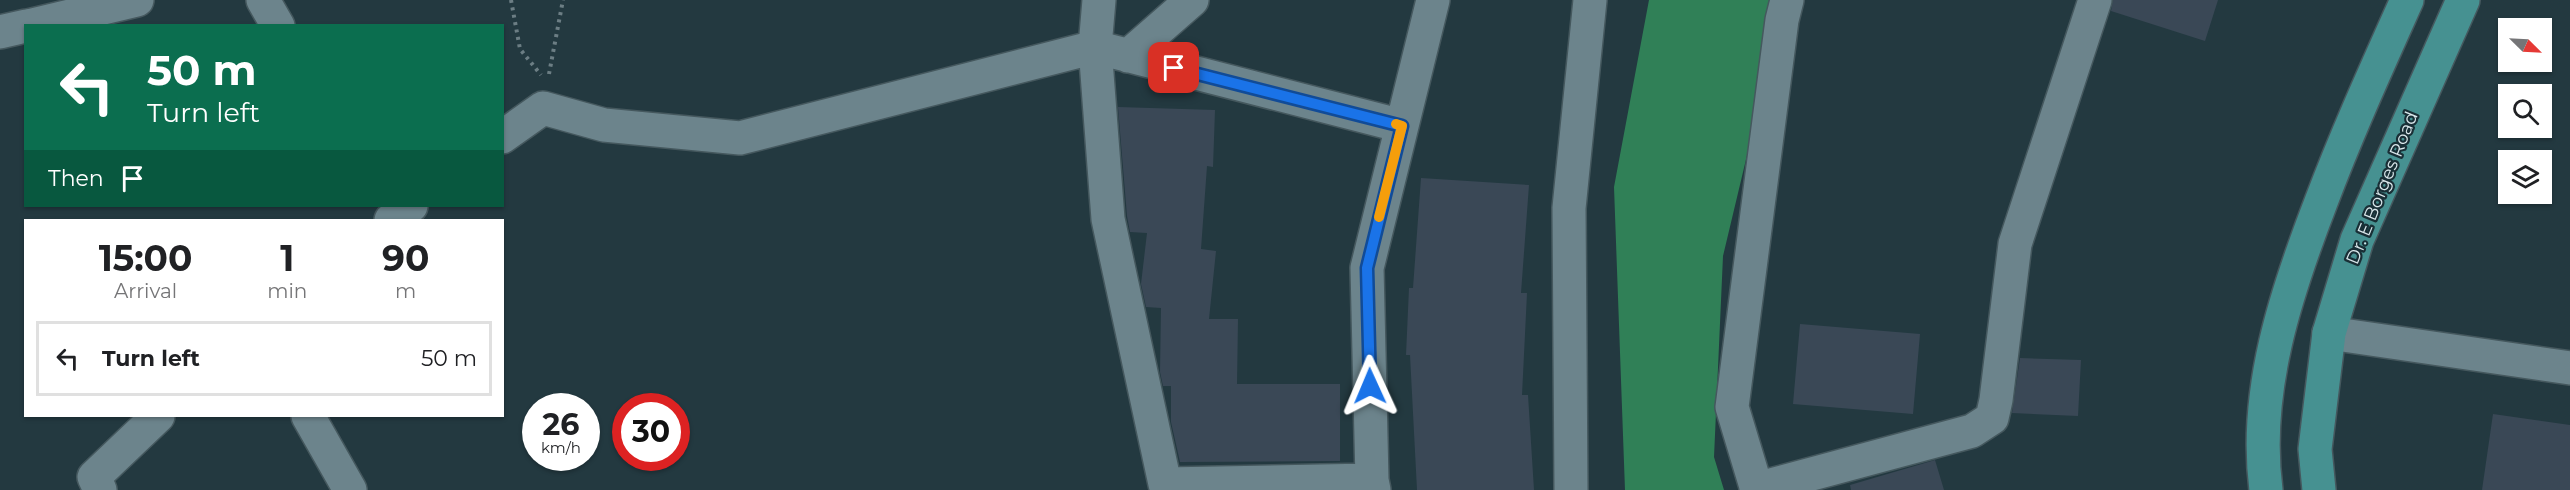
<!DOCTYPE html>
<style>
body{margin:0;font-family:Montserrat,sans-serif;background:#f2f2f2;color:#202124;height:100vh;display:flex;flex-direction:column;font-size:22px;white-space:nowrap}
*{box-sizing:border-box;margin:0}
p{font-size:20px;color:#757577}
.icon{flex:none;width:33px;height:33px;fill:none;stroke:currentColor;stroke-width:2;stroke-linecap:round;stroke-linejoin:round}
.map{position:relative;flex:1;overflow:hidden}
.panel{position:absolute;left:24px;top:219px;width:480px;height:198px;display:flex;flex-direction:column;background:#fff;border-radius:0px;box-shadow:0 2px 4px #0004}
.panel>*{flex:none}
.guide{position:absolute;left:24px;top:24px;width:480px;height:183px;border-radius:0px;box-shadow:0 2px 4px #0004;background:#0b6e4f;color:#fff;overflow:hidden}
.needle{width:39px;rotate:114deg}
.fabs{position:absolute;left:2498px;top:18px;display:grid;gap:12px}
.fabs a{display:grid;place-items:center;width:54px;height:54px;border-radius:0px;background:#fff;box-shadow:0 2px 4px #0004;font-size:30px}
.speed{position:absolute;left:522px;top:393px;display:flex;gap:12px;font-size:30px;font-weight:700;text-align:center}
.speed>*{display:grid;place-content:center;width:78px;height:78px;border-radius:50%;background:#fff;box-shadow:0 2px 4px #0004;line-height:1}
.speed small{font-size:15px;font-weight:400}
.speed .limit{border:9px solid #d22;background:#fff;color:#111}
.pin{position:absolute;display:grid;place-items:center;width:51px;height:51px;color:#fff;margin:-26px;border-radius:12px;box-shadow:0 3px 9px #0006}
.me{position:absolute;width:66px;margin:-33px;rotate:359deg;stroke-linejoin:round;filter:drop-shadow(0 0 4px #0008)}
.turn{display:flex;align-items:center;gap:21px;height:126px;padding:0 24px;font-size:27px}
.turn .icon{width:78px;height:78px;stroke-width:2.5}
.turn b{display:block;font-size:42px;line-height:51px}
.then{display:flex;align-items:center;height:57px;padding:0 24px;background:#0003;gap:12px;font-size:22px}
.eta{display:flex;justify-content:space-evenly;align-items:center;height:102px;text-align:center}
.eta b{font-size:36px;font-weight:700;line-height:42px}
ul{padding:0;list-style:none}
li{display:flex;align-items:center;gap:18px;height:75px;margin:0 12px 9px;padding:0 12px;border:3px solid #e0e0e0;border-radius:0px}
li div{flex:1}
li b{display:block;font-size:22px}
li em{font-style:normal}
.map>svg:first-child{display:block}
.forest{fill:#308057}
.building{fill:#3a4856}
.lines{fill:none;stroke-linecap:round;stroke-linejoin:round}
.minor-casing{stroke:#45585e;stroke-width:36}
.major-casing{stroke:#45585e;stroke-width:36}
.path{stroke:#6c7e84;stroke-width:4;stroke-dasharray:3 4.5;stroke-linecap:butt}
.minor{stroke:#6c848c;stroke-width:33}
.major{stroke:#469191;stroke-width:33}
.route-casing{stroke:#114b97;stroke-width:15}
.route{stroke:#1a73e8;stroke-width:10}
.slow{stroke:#f59e0b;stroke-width:10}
.labels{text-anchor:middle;stroke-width:4.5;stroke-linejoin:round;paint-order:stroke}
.street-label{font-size:18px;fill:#dbe8ec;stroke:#192f36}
</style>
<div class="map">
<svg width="2570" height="490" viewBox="0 0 2570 490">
<rect width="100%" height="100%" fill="#233940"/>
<path class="forest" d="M1649 0H1784L1723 256 1714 457 1724 490H1625L1614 187Z"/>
<path class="building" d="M2113 0H2218L2205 41 2111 11Z
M1118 107 1215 110 1213 167 1207 166 1201 249 1216 251 1209 319H1238L1237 384H1340V461L1180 462 1171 422V386H1163L1160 372 1161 308 1146 307 1141 284 1147 233 1130 232 1127 216Z
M1421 178 1529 185 1521 293H1527L1522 395H1528L1534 490H1417L1410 355H1406L1409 288H1413Z
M1800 324 1920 334 1913 414 1793 404Z
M2020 358 2081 360 2078 416 2012 413Z
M2493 414 2570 425V490H2482Z
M1935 460 1944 490H1851L1850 485Z"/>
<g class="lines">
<defs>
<path id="minor" d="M263 0 278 26
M1099 0 1095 47 1108 219 1165 484 1372 480
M28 26 137 0
M0 32 26 26
M1128 56 1192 0
M502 137 543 108 604 125 740 138 1095 47 1402 126
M391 220 411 206
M2329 333 2570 368
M308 416 350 490
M1756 489 1972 431 1992 418 1996 400 2015 244 2095 0
M100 490 94 477 158 416
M1374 490 1372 480 1367 268 1433 0
M1571 490 1569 208 1590 0
M1757 490 1732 407 1782 20 1787 0"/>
<path id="major" d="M2266 490C2253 391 2286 293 2321 202 2347 133 2377 67 2407 0
M2319 490 2315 449 2329 333 2357 240 2463 0"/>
</defs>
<use href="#minor" class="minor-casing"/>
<use href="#major" class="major-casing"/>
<path class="path" d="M511 0 520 49 541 75
M549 74 563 0"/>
<use href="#minor" class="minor"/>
<use href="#major" class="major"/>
</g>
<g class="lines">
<defs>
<path id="route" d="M1174 68 1402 126 1367 268 1370 386"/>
</defs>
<use href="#route" class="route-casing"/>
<use href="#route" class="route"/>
<path class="slow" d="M1379 217 1402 126 1396 124"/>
</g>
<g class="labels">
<g class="street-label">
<text transform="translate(2382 188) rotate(-68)" y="6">Dr. E Borges Road</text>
</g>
</g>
</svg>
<div class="fabs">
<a><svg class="needle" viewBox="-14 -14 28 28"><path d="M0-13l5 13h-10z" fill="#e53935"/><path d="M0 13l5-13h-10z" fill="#757577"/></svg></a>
<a><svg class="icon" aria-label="search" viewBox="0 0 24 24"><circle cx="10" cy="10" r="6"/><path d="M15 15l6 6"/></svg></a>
<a><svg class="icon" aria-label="layers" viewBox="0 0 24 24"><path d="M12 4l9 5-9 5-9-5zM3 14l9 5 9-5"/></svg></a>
</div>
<div class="speed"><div>26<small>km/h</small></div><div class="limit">30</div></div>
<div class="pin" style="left:1174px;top:68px;background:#d93025"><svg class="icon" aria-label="arrive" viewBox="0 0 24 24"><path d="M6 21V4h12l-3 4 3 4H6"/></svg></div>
<svg class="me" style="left:1370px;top:386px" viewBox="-20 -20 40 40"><path d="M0-17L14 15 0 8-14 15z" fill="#1a73e8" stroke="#fff" stroke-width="4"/></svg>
<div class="guide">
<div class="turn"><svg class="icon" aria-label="left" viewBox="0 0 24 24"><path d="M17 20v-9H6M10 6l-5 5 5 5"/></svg><div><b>50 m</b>Turn left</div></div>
<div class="then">Then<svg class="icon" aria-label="arrive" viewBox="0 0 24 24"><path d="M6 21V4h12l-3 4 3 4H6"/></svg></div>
</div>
<section class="panel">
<div class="eta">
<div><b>15:00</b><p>Arrival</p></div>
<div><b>1</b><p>min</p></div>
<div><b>90</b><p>m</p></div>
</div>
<ul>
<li><svg class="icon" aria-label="left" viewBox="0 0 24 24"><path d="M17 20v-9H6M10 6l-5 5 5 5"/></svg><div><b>Turn left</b></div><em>50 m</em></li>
</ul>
</section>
</div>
